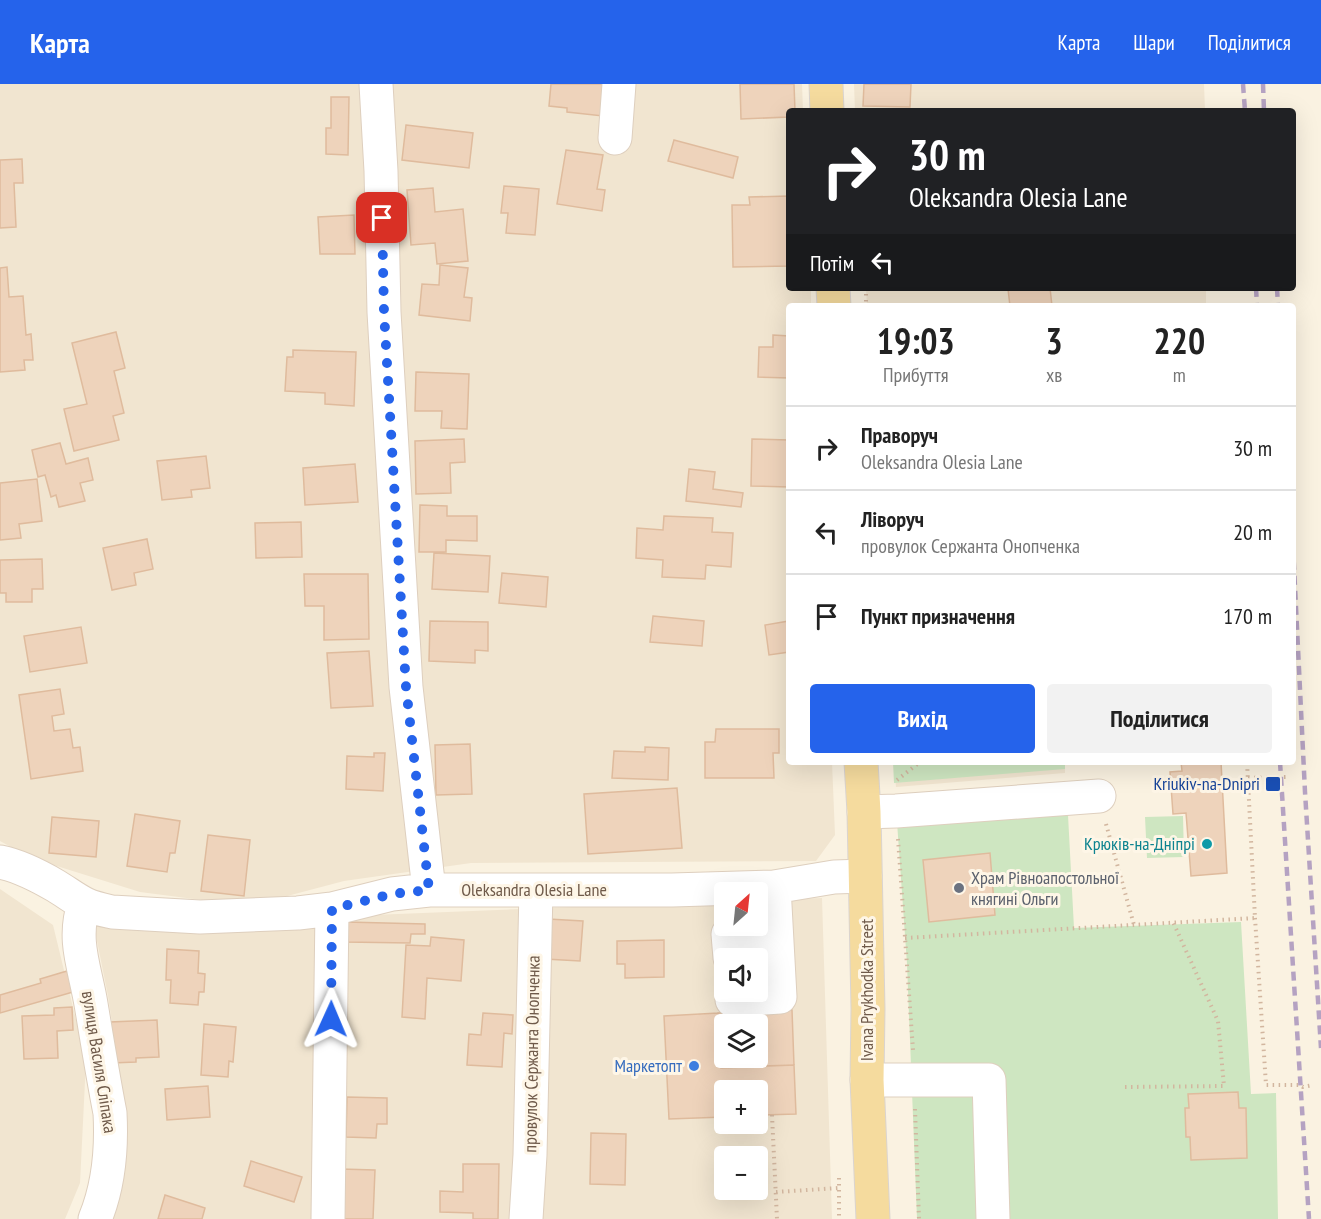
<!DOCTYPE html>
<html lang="uk">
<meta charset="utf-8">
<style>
body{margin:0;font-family:"PT Sans Narrow",sans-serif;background:#f2f2f2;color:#222;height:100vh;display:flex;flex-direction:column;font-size:22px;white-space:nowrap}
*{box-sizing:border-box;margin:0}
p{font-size:20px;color:#767676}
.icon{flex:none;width:33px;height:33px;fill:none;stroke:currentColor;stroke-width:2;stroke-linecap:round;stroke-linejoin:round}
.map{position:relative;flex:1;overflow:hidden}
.panel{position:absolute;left:786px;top:219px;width:510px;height:462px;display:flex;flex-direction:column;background:#fff;border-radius:6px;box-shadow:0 6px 24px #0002}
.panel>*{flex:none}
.top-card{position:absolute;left:786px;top:24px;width:510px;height:183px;border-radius:6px;box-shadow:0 6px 24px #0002;background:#202124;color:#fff;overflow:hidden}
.needle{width:39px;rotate:27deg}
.tools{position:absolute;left:714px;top:798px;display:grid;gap:12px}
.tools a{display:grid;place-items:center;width:54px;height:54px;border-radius:6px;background:#fff;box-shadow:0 6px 24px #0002;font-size:30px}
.pin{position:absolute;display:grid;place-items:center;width:51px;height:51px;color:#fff;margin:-26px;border-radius:12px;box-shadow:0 3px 9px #0006}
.me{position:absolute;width:66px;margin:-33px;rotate:1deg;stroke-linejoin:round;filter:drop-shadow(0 0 4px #0008)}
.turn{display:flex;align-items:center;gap:21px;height:126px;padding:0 24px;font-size:27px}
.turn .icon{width:78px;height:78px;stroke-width:2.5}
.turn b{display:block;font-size:42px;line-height:51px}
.then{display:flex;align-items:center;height:57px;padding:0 24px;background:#0003;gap:12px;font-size:22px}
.eta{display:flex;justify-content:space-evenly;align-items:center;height:102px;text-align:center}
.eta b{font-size:36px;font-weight:800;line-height:42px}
.cta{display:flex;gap:12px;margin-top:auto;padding:12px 24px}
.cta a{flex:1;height:69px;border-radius:6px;background:#2563eb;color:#fff;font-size:24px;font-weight:800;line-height:69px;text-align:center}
.cta a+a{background:#f2f2f2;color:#222}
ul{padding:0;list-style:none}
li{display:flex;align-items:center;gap:18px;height:84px;padding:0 24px;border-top:2px solid #e0e0e0}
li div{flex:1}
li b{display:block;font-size:22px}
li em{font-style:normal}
header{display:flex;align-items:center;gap:36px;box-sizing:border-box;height:84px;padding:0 30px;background:#2563eb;color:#fff}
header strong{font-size:28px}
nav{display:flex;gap:33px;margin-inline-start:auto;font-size:21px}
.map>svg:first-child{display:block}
.residential{fill:#f1e5d0;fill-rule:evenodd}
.green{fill:#cee6c1}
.building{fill:#eed3bb;stroke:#dfbb9d;stroke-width:1.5;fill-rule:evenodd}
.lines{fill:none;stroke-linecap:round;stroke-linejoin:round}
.minor-casing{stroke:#decfbe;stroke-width:35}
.major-casing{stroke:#dad4d0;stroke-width:35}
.path{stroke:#d2b69f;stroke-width:4;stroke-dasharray:1.5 4.5;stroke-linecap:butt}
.minor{stroke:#fff;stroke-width:33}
.major{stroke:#f5db9e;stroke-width:33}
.rail{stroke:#b5a2c2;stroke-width:4.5;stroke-dasharray:9 6;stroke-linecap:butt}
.route{stroke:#2563eb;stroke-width:10;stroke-dasharray:0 18}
.transit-dot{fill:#1a4fb4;stroke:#fef6e7;stroke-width:2}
.culture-dot{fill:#0f9aa8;stroke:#fef6e7;stroke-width:2}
.worship-dot{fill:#6b7280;stroke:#fef6e7;stroke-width:2}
.shop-dot{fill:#3f7fe0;stroke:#fef6e7;stroke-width:2}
.labels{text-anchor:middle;stroke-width:6;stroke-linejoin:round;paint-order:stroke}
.transit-label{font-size:18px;fill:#164399;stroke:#fef6e7;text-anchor:end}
.culture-label{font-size:18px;fill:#0d838f;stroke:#fef6e7;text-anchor:end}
.worship-label{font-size:18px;fill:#5b616d;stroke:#fef6e7;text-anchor:start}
.street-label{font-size:18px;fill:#6f5a4a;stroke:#fef6e7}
.shop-label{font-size:18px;fill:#366cbe;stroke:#fef6e7;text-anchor:end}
</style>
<header>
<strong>Карта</strong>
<nav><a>Карта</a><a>Шари</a><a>Поділитися</a></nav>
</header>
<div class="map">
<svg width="1321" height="1135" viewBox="0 0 1321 1135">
<rect width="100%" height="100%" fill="#faf2e1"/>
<path class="residential" d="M0 0H802L803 27H789V204H811V222H789V678H832L835 751 816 777 471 779 344 797 272 816H202L140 808 31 774 0 757Z
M854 0H1204L1205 27H855Z
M866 204H1206V222H867Z
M894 678H1065V689L896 703Z
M0 805 53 841 86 977 80 1099 65 1135H0Z
M822 814 832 1135H110L127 1038 108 912 94 842 724 817V842H758V816ZM724 874H758V908H724ZM724 940H758V974H724ZM724 1006H758V1040H724ZM724 1072H758V1106H724Z"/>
<path class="green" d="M893 678H1065V685L894 699Z
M1068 731 1074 844 1241 838 1251 1010 1276 1009 1278 1135H917L907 880 897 738Z
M1183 732 1184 773 1147 774 1145 733Z"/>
<path class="building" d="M551 0H606L603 32 567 28V24L549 22Z
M740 0H794L795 27H789V33L741 35Z
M864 0H911L910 23 863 22Z
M331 13H349L348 71 326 70V44H331Z
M406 41 473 49 469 84 402 76Z
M674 56 738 73 733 94 668 77Z
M566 66 603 71 597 105 605 106 602 127 557 120Z
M22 75 23 99H14L16 143 0 144V76Z
M504 102 539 105 535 151 506 149 508 129H501Z
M433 104 435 128 463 125 468 177 437 180 435 159 411 161 407 106Z
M789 112V182L733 183 732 121H750L749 113Z
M354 131 355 170H320L318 133Z
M440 181 468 184 464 213 472 214 470 237 419 231 422 200 439 201Z
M7 183 9 213 23 212 26 251 31 250 33 276H24L25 286 0 288V184Z
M1017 204H1050L1052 222H1010L1008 205Z
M116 248 125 284 114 287 124 329 113 332 119 356 74 367 64 325 87 320 72 259Z
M773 251 789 252V294L758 293 759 263H773Z
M293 266 356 268 354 322 325 320V309L285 307 287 273H293Z
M416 288 469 290 467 345 441 344 442 327H415Z
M464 355 465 378 450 379 451 409 416 410 415 357Z
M752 355 789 356V403L751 402Z
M60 359 66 380 88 374 93 396 80 399 85 417 59 423 56 411 51 413 45 391 38 393 32 366Z
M206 372 210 404 191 406 192 413 162 416 157 377Z
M355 380 358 418 305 421 303 384Z
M689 385 715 388 713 405 743 409 741 423 686 417Z
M37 395 42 437 19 440 21 454 0 456V399Z
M420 421 447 422V432H477V457L446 456V468H419Z
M664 432 713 434 712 448 733 449 731 483 706 481 705 495 662 493 663 476 636 474 637 444 663 446Z
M301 438 302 473 256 474 255 439Z
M147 455 153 485 134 489 136 501 112 506 103 464Z
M434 469 490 472 488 508 432 505Z
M42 475 43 505H32V518H6V509H0V476Z
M502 489 548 493 546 523 499 519Z
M304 490H368L369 555 324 556V522H305Z
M653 532 704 537 702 562 650 558Z
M430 537 488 538V567L475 566V579L429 577Z
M789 537V568L769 571 765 541Z
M81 543 87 579 30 588 24 552Z
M369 567 373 622 331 624 327 569Z
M60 605 64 630 52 632 54 647 70 645 73 664 80 663 83 687 31 695 19 611Z
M716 645H779V669H773L774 694H705V658H715Z
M470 660 472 710 436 711 435 661Z
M645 663 669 664 668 696 612 694 614 667 645 668Z
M374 669H385L383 707 346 705 347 672 374 673Z
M1181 678H1221L1227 789 1191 792 1186 729 1173 730 1170 688 1182 687Z
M677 704 682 764 588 770 584 710Z
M135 730 180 737 175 769H170L167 788 127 782Z
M52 733 99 737 96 773 49 769Z
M208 751 250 756 244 812 201 807Z
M990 769 995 831 929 838 923 776Z
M548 835 583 837 580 877 545 875Z
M346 838 425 840V850H411L410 859 345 858Z
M431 853 464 856 461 897 427 894 425 935 402 933 406 861 430 862Z
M664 856V893L625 894V880H617V857Z
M167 865 199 867 198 889 205 890 204 908H199L198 921 170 919 171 896H166Z
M67 887 73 908 0 929V911L41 899 40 895Z
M72 923 73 946 57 947 58 974 24 975 22 932 54 931V924Z
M792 926 794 981 721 984 718 929ZM724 940H758V974H724Z
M483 929 513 931 512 950 504 949 502 983 467 981 469 950 481 951Z
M718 929 721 983 794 981 796 1030 758 1031V1006H724V1033L669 1035 664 932Z
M157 936 159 973 136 974V978L112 979 110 938Z
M204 940 236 943 233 978 229 977 228 993 201 991Z
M208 1002 210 1033 167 1036 165 1005Z
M1238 1008 1239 1024H1246L1247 1074 1191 1076 1190 1053H1186L1185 1024H1189L1188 1010Z
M347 1013 387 1014V1040H377L376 1054 346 1053Z
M591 1049 626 1050 625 1101 590 1100Z
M251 1077 302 1093 294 1118 244 1102Z
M463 1080H499L498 1135H473V1129L440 1128V1107L463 1108Z
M340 1085 375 1086 373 1135H338Z
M165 1111 205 1124 202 1135H158Z"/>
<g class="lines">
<defs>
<path id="minor" d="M376 0 381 87 384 228 406 603 429 806
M615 54 619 0
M864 728 896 727 1099 712
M0 778C20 782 39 792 56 802 66 808 75 815 85 820 93 824 103 826 112 828L200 833 298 829 332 825 392 810 429 806H672L774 803 834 793 865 792
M84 820C72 856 85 884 91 920 97 956 103 993 110 1029 112 1066 109 1101 95 1135
M730 874 728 850 775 848
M732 908V916L780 913 774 803
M867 996H989L993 1135
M328 1135 332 825
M526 1135 530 1071 536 806"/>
<path id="major" d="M826 0 827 27
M833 204 834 222
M861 678 864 728 868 925 867 996 873 1135"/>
</defs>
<use href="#minor" class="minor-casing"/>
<use href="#major" class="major-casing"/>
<path class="path" d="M866 204V222
M1248 694 1287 693
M897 696 920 678
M1106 740 1134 841
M898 755 913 966
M1255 834 1266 1001H1300L1303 1003 1313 1001
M905 854 1255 834 1247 678
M1125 1003 1224 1002 1218 937 1173 838
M915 1025 919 1135
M772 1031 777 1135
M839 1094V1135
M776 1108 839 1104"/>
<use href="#minor" class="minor"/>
<use href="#major" class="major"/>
<path class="rail" d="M1243 0 1245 27
M1263 0 1264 27
M1256 204 1257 222
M1277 204 1278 222
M1293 462 1305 708 1321 964
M1280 678 1309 1135"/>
</g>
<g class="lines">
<path class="route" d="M331 935 332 825 392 810 429 806 406 603 384 228 382 134"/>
</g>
<rect class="transit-dot" x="1265" y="692" width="16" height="16" rx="3"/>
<circle class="culture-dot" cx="1207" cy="760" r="6"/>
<circle class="worship-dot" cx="959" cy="804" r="6"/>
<circle class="shop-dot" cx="694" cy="982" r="6"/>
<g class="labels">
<g class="transit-label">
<text x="1260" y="706">Kriukiv-na-Dnipri</text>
</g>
<g class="culture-label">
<text x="1195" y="766">Крюків-на-Дніпрі</text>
</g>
<g class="worship-label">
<text x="971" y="800">Храм Рівноапостольної<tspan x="971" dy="21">княгині Ольги</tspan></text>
</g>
<g class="street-label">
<text x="534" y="812">Oleksandra Olesia Lane</text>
<text transform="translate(867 906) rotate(-90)" y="6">Ivana Prykhodka Street</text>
<text transform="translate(532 970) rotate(-89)" y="6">провулок Сержанта Онопченка</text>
<text transform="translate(99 978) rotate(81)" y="6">вулиця Василя Сліпака</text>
</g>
<g class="shop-label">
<text x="682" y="988">Маркетопт</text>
</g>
</g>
</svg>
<div class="tools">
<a><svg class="needle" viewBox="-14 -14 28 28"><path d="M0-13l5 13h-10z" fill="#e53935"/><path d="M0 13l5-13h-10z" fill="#767676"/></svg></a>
<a><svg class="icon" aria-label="sound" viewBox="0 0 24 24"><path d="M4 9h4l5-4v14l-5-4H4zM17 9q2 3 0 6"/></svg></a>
<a><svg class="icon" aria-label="layers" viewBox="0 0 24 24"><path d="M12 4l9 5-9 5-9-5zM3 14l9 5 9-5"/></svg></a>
<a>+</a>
<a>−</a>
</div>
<div class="pin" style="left:382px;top:134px;background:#d93025"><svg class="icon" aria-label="arrive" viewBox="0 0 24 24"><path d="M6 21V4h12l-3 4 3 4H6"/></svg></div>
<svg class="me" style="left:331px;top:935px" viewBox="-20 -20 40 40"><path d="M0-17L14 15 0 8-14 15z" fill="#2563eb" stroke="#fff" stroke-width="4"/></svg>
<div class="top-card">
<div class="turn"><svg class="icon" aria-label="right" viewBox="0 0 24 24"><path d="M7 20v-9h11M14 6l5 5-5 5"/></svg><div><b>30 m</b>Oleksandra Olesia Lane</div></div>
<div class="then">Потім<svg class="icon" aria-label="left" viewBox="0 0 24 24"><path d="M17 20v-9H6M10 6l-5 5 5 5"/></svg></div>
</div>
<section class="panel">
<div class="eta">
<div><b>19:03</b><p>Прибуття</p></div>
<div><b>3</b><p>хв</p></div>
<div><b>220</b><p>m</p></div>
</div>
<ul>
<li><svg class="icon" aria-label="right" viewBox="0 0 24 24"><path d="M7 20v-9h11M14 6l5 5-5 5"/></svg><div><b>Праворуч</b><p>Oleksandra Olesia Lane</p></div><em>30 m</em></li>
<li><svg class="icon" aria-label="left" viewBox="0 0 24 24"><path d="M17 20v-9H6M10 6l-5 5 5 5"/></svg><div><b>Ліворуч</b><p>провулок Сержанта Онопченка</p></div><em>20 m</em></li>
<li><svg class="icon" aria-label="arrive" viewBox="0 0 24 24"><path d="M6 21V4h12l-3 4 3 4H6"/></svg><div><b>Пункт призначення</b></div><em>170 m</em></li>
</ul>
<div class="cta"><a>Вихід</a><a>Поділитися</a></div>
</section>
</div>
